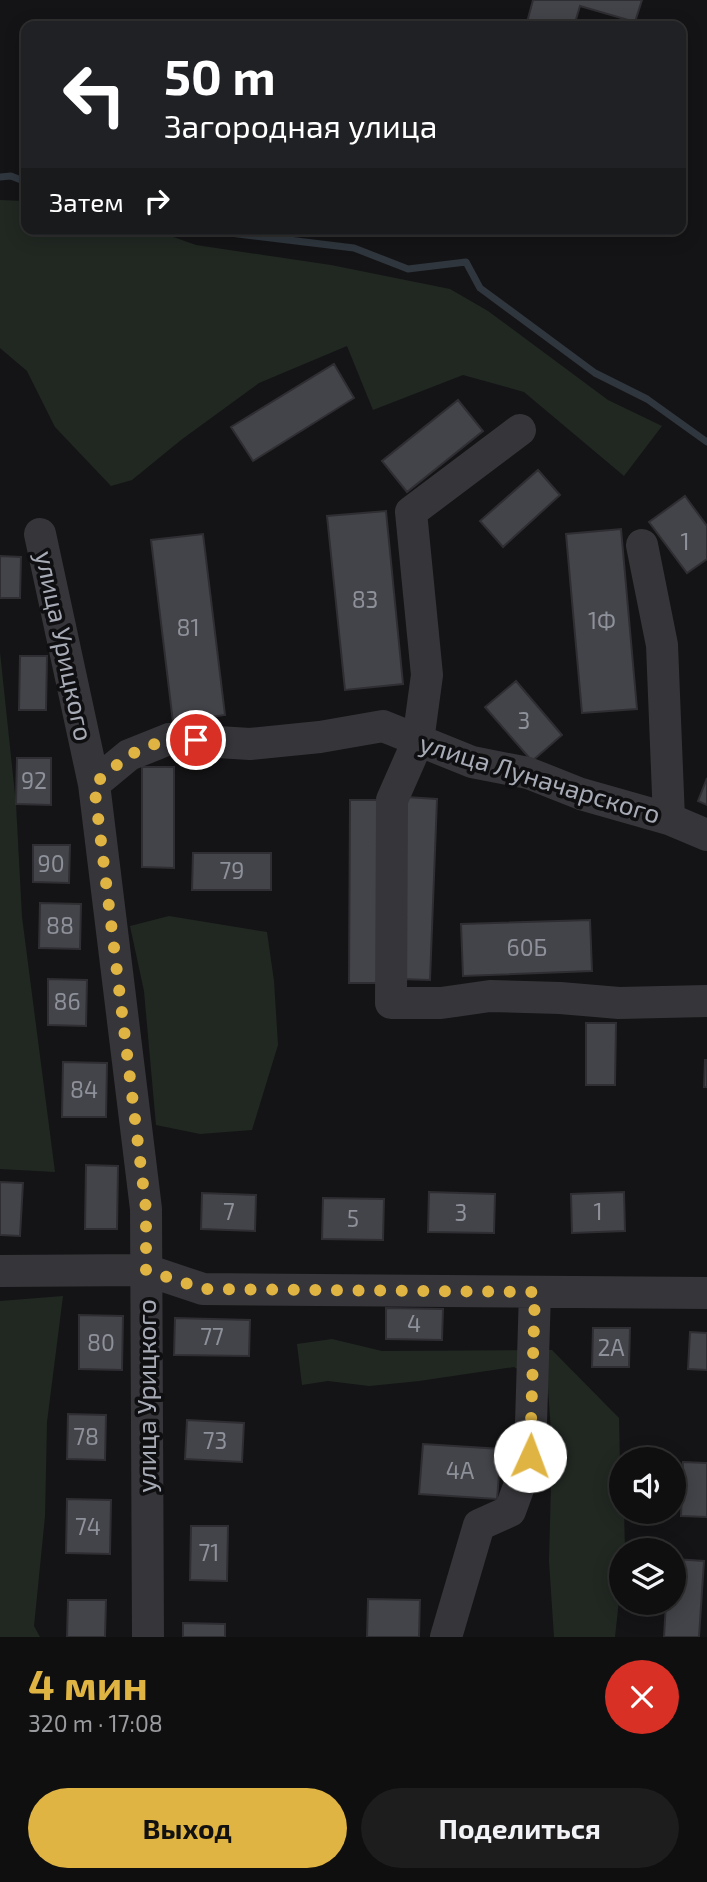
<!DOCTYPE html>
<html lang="ru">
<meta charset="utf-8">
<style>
body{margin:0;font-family:"Exo 2",sans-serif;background:#1d1d1e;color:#f1f3f6;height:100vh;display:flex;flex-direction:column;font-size:26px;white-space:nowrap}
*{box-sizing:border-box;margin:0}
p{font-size:23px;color:#9b9c9f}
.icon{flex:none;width:38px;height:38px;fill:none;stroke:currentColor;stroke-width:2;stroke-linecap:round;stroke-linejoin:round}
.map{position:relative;height:1637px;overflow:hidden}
.side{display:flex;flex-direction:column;background:#0f0f10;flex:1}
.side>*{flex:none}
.hud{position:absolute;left:21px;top:21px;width:665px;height:214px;border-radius:14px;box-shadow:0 4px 18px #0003,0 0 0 2px #2f2f30;background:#202124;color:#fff;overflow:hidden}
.controls{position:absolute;left:609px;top:1447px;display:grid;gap:14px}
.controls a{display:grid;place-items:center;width:77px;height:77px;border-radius:50%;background:#0f0f10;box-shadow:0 4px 18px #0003,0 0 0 2px #2f2f30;font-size:35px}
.pin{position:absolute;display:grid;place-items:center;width:60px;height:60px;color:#fff;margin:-30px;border:4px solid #fff;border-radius:50%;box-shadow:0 2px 7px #0007}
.me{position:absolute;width:77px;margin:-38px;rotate:2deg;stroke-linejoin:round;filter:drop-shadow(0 0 5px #0008)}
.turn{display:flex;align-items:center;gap:24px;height:147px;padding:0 28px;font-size:32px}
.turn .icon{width:91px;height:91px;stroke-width:2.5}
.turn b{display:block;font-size:49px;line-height:60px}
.then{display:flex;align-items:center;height:66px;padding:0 28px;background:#0003;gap:14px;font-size:26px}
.round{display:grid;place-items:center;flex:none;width:74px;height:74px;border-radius:37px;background:#1d1d1e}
.headline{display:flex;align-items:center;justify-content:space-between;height:119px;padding:0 28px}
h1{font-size:42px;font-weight:700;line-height:52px;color:#e0b442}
.button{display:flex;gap:14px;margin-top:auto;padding:14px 28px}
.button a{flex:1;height:80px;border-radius:42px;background:#e0b442;color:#111;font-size:28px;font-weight:700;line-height:80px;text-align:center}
.button a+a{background:#1d1d1e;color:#f1f3f6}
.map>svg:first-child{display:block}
.green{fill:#212822}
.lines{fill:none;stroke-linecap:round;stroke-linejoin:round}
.stream{stroke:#2f363d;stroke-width:7}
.building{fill:#434449;stroke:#2f2e32;stroke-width:2}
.minor{stroke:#36363a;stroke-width:32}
.route{stroke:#e0b442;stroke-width:12;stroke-dasharray:0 21.6}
.labels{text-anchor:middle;stroke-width:7;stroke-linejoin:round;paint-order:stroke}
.number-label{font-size:23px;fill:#8e919a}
.street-label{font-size:26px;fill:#a7abb5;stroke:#0f0f11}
</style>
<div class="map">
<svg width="707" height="1637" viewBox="0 0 707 1637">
<rect width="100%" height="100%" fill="#141416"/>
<path class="green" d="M0 200 26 201V229H151L196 245 331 265 450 289 488 311 608 400 662 426 624 476 524 392 463 375 373 410 347 346 259 383 181 440 132 480 111 486 55 427 27 371 0 348Z
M0 652 16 804 22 917 55 1172 0 1169Z
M169 916 267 932 274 981 278 1045 252 1130 200 1134 156 1125 144 991 130 926Z
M63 1296 47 1422 45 1516 34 1626 40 1637H0V1301Z
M332 1339 382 1351 552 1350 619 1418 621 1512H624L625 1550H621V1582L615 1637H554L549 1561 552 1447 548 1388 514 1367 419 1381 369 1386 328 1381 302 1385 297 1344Z"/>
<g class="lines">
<path class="stream" d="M0 177 11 176 26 182
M197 229 354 248 408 269 466 262 480 288 595 373 647 399 707 442"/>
</g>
<path class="building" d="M533 0H642L635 22 580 6 574 26H526Z
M334 364 354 398 253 461 231 427Z
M458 400 483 431 407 492 382 461Z
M538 470 560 495 503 547 480 521Z
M685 496 707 526V559L687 573 649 522Z
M386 511 403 684 345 690 327 516Z
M621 529 637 709 582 713 566 534Z
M203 534 225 715 173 722 151 540Z
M0 556 21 557 20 598H0Z
M20 656H47L46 710H19Z
M516 681 562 735 532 761 485 707Z
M17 758H51V805L16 804Z
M142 767H174V868L142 867Z
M707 778V805L698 801Z
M406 797 437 799 430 980 399 979Z
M350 800H379V983H349Z
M33 845H70L69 883 33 882Z
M193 853H271V890H192Z
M40 903 81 904 80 949 39 948Z
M590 920 592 971 463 976 461 924Z
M48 979 87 980 86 1026 48 1025Z
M586 1023H616L615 1085H586Z
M705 1060H707V1087H704Z
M63 1062 107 1063 106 1117H62Z
M86 1165 118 1166 117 1229H85Z
M0 1182 23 1183 20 1236 0 1235Z
M429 1192 495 1194 494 1233 428 1232Z
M624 1192 625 1231 572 1233 571 1194Z
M202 1193 256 1195 255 1231 201 1229Z
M323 1198 384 1199 383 1240 322 1239Z
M386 1308 443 1309 442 1340 386 1339Z
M79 1315 123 1316 122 1370 79 1369Z
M175 1318 250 1320 249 1356 174 1355Z
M593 1328H630L629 1367H592Z
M690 1332 707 1333V1370L688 1369Z
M68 1414 106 1415 105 1460 67 1459Z
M187 1420 244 1423 242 1462 185 1459Z
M423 1444 501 1449 497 1499 419 1494Z
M683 1462 707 1463V1517L681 1516Z
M67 1499 111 1500 110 1554 66 1553Z
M191 1526H228L227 1581 190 1580Z
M674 1559 704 1561 699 1637H664L666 1603H674Z
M368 1599 420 1600 419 1637H367Z
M68 1600H106L105 1637H67Z
M183 1623 225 1624V1637H183Z"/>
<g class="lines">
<path class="minor" d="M520 430 411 512 427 675 418 741 392 800 391 1003H441L490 996 560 998 619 1003 707 1001
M40 534 94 784 146 1209 148 1637
M642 545 662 645 669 819
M94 784 129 755 169 739 250 744 320 737 383 726 472 762 528 773 581 794 669 819 707 835
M0 1271 146 1270 203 1289 707 1293
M446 1637 479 1525 510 1511 530 1456 535 1292"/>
</g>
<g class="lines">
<path class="route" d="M196 740 169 738 129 755 94 784 146 1209V1270L203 1289 535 1292 530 1456"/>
</g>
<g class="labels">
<g class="number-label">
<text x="685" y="550">1</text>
<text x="365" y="608">83</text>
<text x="602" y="629">1Ф</text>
<text x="188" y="636">81</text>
<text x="524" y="729">3</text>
<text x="34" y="789">92</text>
<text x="51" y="872">90</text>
<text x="232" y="879">79</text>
<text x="60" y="934">88</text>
<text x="527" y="956">60Б</text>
<text x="67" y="1010">86</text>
<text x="84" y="1098">84</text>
<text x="229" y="1220">7</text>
<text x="598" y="1220">1</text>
<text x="461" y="1221">3</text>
<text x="353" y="1227">5</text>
<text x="414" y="1332">4</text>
<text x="212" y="1345">77</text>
<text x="101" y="1351">80</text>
<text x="611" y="1356">2А</text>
<text x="86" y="1445">78</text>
<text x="215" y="1449">73</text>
<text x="460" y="1479">4А</text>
<text x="88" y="1535">74</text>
<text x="209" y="1561">71</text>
</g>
<g class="street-label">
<text transform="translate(64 646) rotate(78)" y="9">улица Урицкого</text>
<text transform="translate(540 779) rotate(17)" y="9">улица Луначарского</text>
<text transform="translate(147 1396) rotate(-90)" y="9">улица Урицкого</text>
</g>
</g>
</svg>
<div class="controls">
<a><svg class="icon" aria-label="sound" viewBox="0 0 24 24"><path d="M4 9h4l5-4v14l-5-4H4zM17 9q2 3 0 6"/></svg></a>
<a><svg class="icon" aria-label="layers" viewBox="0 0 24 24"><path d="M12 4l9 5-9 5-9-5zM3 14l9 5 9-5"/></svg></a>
</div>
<div class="pin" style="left:196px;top:740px;background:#d93025"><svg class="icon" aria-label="arrive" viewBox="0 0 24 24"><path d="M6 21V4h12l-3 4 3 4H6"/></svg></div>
<svg class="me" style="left:530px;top:1456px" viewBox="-20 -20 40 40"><circle r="19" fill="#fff"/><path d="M0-13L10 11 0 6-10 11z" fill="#e0b442"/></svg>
<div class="hud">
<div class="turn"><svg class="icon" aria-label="left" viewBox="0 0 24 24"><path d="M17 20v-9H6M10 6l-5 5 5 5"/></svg><div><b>50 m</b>Загородная улица</div></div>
<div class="then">Затем<svg class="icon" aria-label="right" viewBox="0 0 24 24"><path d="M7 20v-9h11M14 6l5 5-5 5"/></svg></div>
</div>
</div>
<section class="side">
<div class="headline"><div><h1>4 мин</h1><p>320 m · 17:08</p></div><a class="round" style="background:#d93025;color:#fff"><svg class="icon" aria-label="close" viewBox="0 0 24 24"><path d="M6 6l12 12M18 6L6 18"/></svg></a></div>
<div class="button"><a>Выход</a><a>Поделиться</a></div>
</section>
